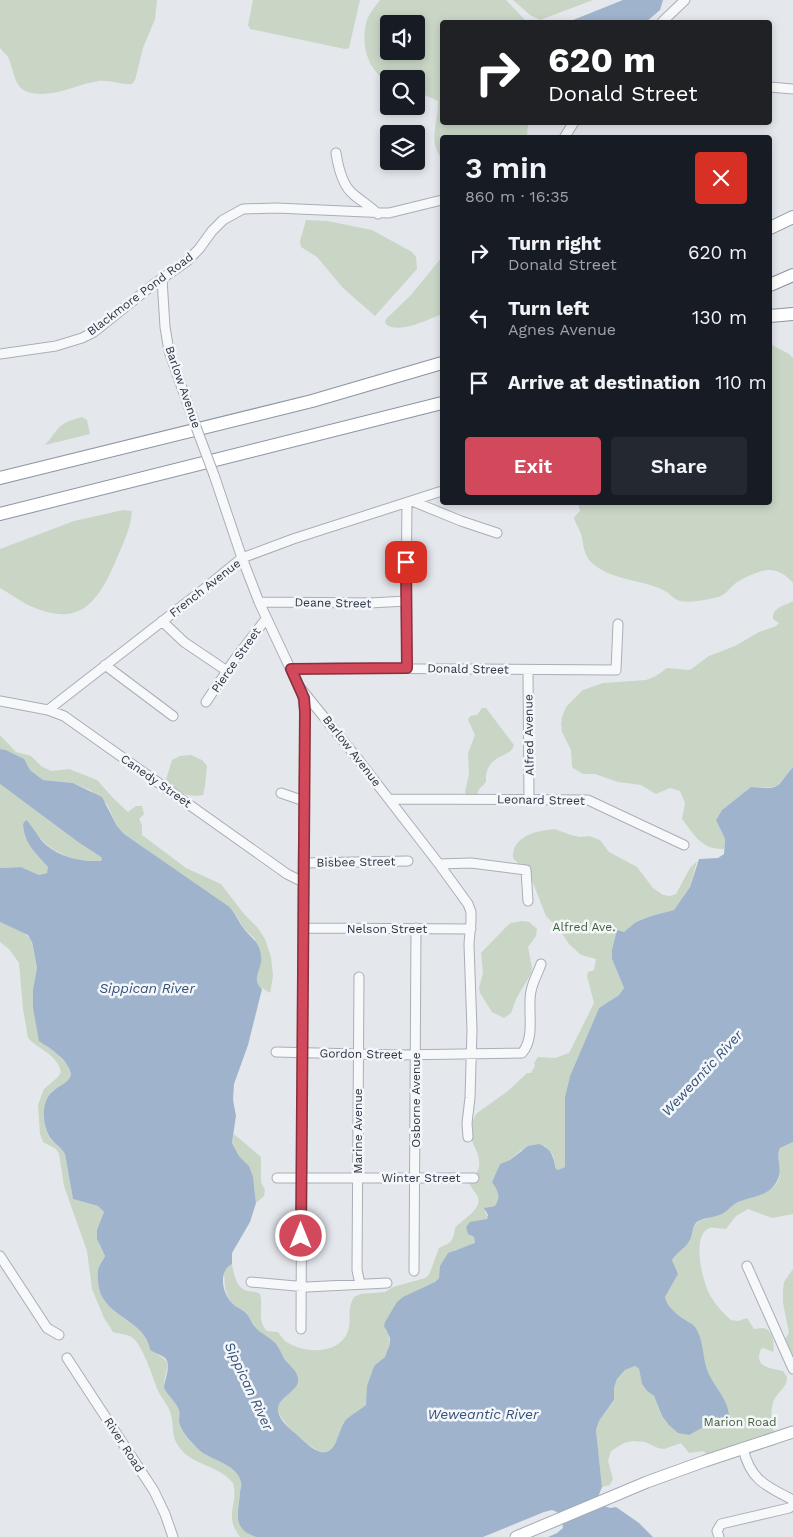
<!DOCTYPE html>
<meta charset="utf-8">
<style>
body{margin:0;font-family:"Work Sans",sans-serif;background:#242831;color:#f1f3f6;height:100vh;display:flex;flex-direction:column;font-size:19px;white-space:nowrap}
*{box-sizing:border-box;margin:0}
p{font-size:16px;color:#9ea1a6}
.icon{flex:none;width:28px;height:28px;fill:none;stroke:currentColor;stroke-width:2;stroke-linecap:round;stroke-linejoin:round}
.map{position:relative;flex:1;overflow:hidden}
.panel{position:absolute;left:440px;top:135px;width:332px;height:370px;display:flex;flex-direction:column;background:#171b24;border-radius:5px;box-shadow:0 2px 8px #0003}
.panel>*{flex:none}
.guide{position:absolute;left:440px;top:20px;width:332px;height:105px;border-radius:5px;box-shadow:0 2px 8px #0003;background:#202124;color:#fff;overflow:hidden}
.controls{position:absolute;left:380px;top:15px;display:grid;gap:10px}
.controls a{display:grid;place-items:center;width:45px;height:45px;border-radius:5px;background:#171b24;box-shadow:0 2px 8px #0003;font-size:25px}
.pin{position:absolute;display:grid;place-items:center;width:42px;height:42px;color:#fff;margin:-21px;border-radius:10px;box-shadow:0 2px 8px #0006}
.me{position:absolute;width:55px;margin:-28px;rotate:0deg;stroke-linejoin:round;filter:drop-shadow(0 0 4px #0008)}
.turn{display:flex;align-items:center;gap:18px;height:105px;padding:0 25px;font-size:22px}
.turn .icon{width:65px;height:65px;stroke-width:2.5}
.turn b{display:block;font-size:35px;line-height:42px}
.round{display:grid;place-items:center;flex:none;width:52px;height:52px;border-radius:5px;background:#242831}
.headline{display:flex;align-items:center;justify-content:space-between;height:85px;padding:0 25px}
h1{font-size:30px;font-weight:600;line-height:38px}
.primary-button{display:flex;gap:10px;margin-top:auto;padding:10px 25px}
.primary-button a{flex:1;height:58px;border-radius:5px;background:#d1495b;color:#fff;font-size:20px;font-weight:600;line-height:58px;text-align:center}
.primary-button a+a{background:#242831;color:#f1f3f6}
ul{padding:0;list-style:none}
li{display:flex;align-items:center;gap:15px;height:65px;padding:0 25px}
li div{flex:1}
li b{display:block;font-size:19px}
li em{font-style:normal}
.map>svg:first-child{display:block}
.green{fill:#c9d6c5;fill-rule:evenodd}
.water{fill:#9fb4cc}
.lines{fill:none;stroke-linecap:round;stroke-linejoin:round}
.minor-casing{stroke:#a9aeb7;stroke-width:11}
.major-casing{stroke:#a3abb8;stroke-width:13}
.highway-casing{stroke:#8b94a3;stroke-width:14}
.minor{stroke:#f7f8fa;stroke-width:9}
.major{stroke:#fff;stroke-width:11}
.highway{stroke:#fff;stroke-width:12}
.minor-bridge-casing{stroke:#a9aeb7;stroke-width:11;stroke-linecap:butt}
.minor-bridge{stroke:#f7f8fa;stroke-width:9}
.route-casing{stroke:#882f3b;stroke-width:12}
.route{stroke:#d1495b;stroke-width:9}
.labels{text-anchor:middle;stroke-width:5;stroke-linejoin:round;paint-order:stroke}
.street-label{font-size:12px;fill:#2b3445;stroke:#f4f6f9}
.park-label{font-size:12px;fill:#3f6138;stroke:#f4f6f9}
.water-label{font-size:14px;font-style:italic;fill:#34527a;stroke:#f4f6f9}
</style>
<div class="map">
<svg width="793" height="1537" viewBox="0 0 793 1537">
<rect width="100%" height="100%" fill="#e4e7ec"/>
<path class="green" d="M0 0H157L155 19 143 48 135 80 132 84C121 85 111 80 98 81 79 84 61 94 41 94 15 94 16 79 9 59 7 54 1 51 0 47 0 39 0 9 0 0Z
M253 0H360L349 48 345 49 250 29 248 25Z
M380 0H506L527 22H442V122L528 123 527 137 442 138V159C427 140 439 122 438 101L416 91V79H389V83C367 70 360 44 367 20 370 12 375 7 380 0ZM389 24H416V51H389Z
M513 0H593L540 20 530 15Z
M306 220 327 221 372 230 412 252 416 257 417 269 375 316 343 288 317 257 301 247 300 241Z
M442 257V314C429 319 396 336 385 323L386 319 411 295Z
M770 344 789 354 793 358V583C787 575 777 569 767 570 759 571 746 577 739 581 730 586 728 594 718 597 706 600 691 603 680 601 673 599 669 592 661 589 638 579 610 580 591 562 583 554 584 544 581 534 579 528 575 523 574 517L580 511 578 503 770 502Z
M82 417 87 420 90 434 45 445C61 427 56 424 82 417Z
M123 510 132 511C131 529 121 548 114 565 94 610 74 627 26 604 17 599 9 593 0 588V549L74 521Z
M793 601V767C774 790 781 788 751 787L722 810 716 820 725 839 724 849C701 850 694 834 682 819L685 803 680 791 670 788 656 794 641 785 618 782 595 774H583L573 768 572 766 571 750 562 732 561 724 562 717 566 707 583 690 603 683 646 680 656 676 667 668 690 670 709 656 735 646 759 632 776 626 779 623 773 619C772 607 785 606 793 601Z
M482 708H486L514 745C511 759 485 753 486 781 485 784 483 785 481 787 474 795 482 796 467 796L465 792 469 774 468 753 475 735 468 720 470 716 477 715Z
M0 735 16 752 31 756 41 766 51 771 69 769 97 780 114 799 128 812 136 806H142L144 814 139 819 142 825V835L186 868 221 884 244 914 257 927 265 939 271 957 273 976 270 993 259 986 257 982 255 939 243 927 234 912 124 834 117 826 107 804 90 790 73 783 43 780 30 770 23 759 6 750 0 749Z
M191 755 202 760 207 766 205 786 203 795C187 798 177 791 165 783L172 760 180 756Z
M0 784 78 842 101 857 102 860C88 866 55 854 45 843 39 838 35 831 30 824H23C24 844 36 853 49 868L47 873 39 875 21 867 0 868Z
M554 829 571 835 580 837 589 836 600 840 609 852 637 867 653 888 663 895 670 896 676 894 690 868 697 861 690 887 674 910 651 916 636 922 628 930 623 932 618 931 612 959 624 988 619 995 599 1008 570 1076 565 1097V1167L558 1170 556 1169 553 1155 545 1146 521 1150 510 1160 500 1164 492 1182C498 1189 502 1197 496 1206L487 1207 485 1212 488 1217 470 1236 474 1237 475 1243 469 1246 454 1250 439 1278 435 1282 410 1295 385 1330C391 1337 392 1348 386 1356 382 1361 376 1362 373 1370 367 1384 368 1391 366 1405 358 1412 348 1415 343 1425 339 1433 337 1448 328 1452 317 1457 278 1421 278 1409 278 1401 287 1396 292 1391L294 1370 285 1360 278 1347 254 1327 247 1313 233 1305 228 1297 225 1288 224 1272 227 1266 232 1264C234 1274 236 1289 248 1291 253 1292 255 1291 260 1294 264 1308 256 1320 267 1331L278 1332C281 1336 284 1341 288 1343 307 1354 340 1354 348 1331 352 1319 346 1311 354 1297L360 1294 385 1292 393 1287 425 1278 429 1275 439 1248C452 1242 453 1242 455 1228 462 1219 482 1210 478 1197 476 1193 471 1188 469 1183 471 1177 478 1174 479 1167 482 1147 460 1139 477 1113L508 1091 527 1073H531L535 1066 534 1063 538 1057 555 1058 569 1053 594 1003 587 976 588 972 594 970 596 959 581 955 569 944 559 929 546 916 533 883 524 865 519 864 513 858C512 836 536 831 554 829Z
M522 921 529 922 537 929 536 936 528 947 532 968 531 974 517 997 511 1013 504 1018 492 1012 480 993 479 988 483 973 481 953 507 926 511 923Z
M0 922 24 933 31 939 37 968 33 989V1008L45 1045 58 1055 67 1065 71 1075 65 1084 52 1091C47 1107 40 1121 49 1137 53 1143 61 1147 65 1154L73 1199 98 1206 104 1212 97 1235 99 1244 105 1256C103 1261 99 1265 98 1270 97 1274 98 1278 98 1282 101 1317 145 1319 150 1350 178 1365 164 1363 164 1388 168 1396 176 1402 179 1410 180 1414 179 1418 179 1422 181 1432 191 1443 199 1450 210 1460 237 1464 241 1482 242 1485 240 1489 240 1493 237 1513 233 1529 256 1537H240C223 1514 239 1506 233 1483 218 1464 190 1466 177 1444 171 1434 174 1425 171 1415 169 1406 162 1399 158 1391 153 1378 144 1349 134 1339 129 1334 119 1334 113 1332L104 1318 92 1289 87 1251 64 1186 59 1154 56 1149 43 1142 40 1134 38 1105 44 1089 58 1077 61 1072C57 1054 39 1050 28 1038L23 1009 19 963 9 949 0 942Z
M234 1134 261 1157V1182L265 1190 264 1196 256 1203 254 1186 245 1162 239 1156 232 1143Z
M793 1142V1214L772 1218 748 1209 736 1216 726 1229C721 1229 715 1227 710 1228 690 1234 703 1284 711 1297 716 1305 724 1314 731 1320L738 1321 747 1318 754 1329C757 1329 760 1328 763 1328 773 1329 775 1345 773 1352L763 1348 761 1349C753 1368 771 1368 783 1371L787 1377C787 1386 783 1387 778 1394 766 1407 774 1429 776 1445L718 1462 703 1451 689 1453 681 1443 664 1449 658 1448 645 1442 633 1441 624 1443 611 1451 608 1461 613 1479 610 1485 602 1487 596 1430 599 1421 614 1401V1388L617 1379 625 1370 635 1366 639 1369 642 1384 647 1391 654 1396 662 1417 691 1324C681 1318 668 1310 665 1297L677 1274 672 1260C677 1252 686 1248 690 1240 693 1234 692 1227 697 1223 704 1217 714 1218 722 1214 728 1211 732 1205 738 1202 752 1196 769 1197 778 1181 784 1170 775 1159 780 1148Z
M793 1269V1364L781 1345 789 1333 783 1303V1291L784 1282Z"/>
<path class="water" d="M623 0H663L660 10 646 22H568Z
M0 749 6 750 24 759 30 770 43 780 73 783 102 797 117 826 124 834 228 906C235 912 237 919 242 926 249 937 260 941 261 956 263 968 250 979 262 989L248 1045 234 1084 233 1100 236 1116 232 1143 239 1156 249 1166 253 1177 256 1203 250 1222 232 1253V1264C218 1271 222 1293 232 1303 236 1308 243 1309 247 1314 250 1318 252 1324 255 1327 261 1334 270 1337 276 1344 280 1349 282 1355 285 1360 289 1365 295 1369 297 1375 304 1390 278 1396 278 1409 278 1419 288 1427 295 1433 307 1444 326 1465 336 1442 339 1435 341 1427 345 1421 351 1414 359 1411 366 1405L367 1386 373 1369 375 1365 385 1357 390 1344V1338L384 1326 385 1322 397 1302 403 1297 435 1282 439 1278 440 1266 448 1253 475 1243 474 1237 468 1234 466 1227 470 1222 487 1219 488 1215 484 1208 495 1206C502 1196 497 1190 492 1182L500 1164 510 1160 528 1146 539 1144C552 1149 553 1156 556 1169L558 1170 565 1167V1097L570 1076 599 1008 619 995 624 988 612 959V950L617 930 624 932 636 922 651 916 674 910 690 887 699 859 718 858 724 854 725 839 716 820 722 810 751 787C781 789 774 790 793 767V1142L780 1148C775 1159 784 1170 777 1181 769 1197 752 1196 738 1202 732 1205 728 1211 722 1214 714 1218 704 1217 697 1222 692 1226 693 1234 690 1240 686 1248 677 1252 672 1260L678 1274 665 1297C667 1306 675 1313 682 1318 686 1321 692 1323 695 1327 704 1339 702 1358 708 1372 714 1387 729 1400 729 1417L718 1419 689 1435 678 1433 669 1425 662 1416 654 1396 647 1391 642 1384 639 1369 635 1366 625 1370 617 1379 614 1388V1400L599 1421 596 1430 602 1487 598 1497 599 1504 610 1508 616 1507 639 1523 653 1537H548L557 1533 563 1528 562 1520 557 1512 552 1510 544 1512 483 1537H256C232 1529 238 1514 240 1493 240 1489 242 1486 241 1482 237 1464 210 1460 199 1450 192 1443 181 1432 179 1422 179 1418 180 1414 179 1410 176 1402 168 1396 164 1388 164 1380 172 1365 165 1358 162 1355 154 1353 150 1350 146 1319 100 1317 98 1282 98 1278 97 1274 98 1270 99 1265 103 1261 105 1256L97 1239V1230L104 1212 98 1206 73 1199 65 1154C61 1147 53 1143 49 1136 42 1123 41 1101 53 1091 60 1085 67 1084 71 1075 68 1059 52 1050 39 1041L33 1008V989L37 968 32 942 28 935 0 922V868L21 867 39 875 47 873 48 867C36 853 24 844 23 824L26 820C34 827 38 838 46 845 60 857 82 862 100 861L102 860 101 857 78 842 0 784Z"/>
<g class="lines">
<defs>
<path id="minor" d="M662 22 685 0
M770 87 793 89
M564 138 574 122
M336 153C338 166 342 185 353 194 361 201 370 206 378 214
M162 279 165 327 169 351 193 419
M0 354 56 346 82 338 94 332 154 284 186 262 199 249 212 231 223 220 243 209 276 208 389 213 442 200
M214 475 242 558 259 602 298 685 357 758 439 864 468 904 471 912V921L469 944 472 1030 470 1098 467 1123 468 1137
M412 501 461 521 497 533
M259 602 370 603 406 601
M162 621 184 642 227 671
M105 665 173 716
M407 668 406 601 407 503
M291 669 336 668 616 670 618 624
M528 670 529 799
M0 701 48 710 64 716 287 874 303 882
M206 702 235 659 266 619
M48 710 209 585 242 558 293 539 442 491
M281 793 304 801
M389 799 588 800 684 845
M303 863 408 861
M439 864 471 863 526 870 528 901
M303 928 471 929
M359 977 357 1270 360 1284
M276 1052 398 1055 522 1053C536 1037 527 1010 531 991 533 981 538 973 541 964
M277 1178H474
M0 1256 47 1328 59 1335
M747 1266 793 1369
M414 1271 416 928
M251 1282 307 1287 387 1283
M301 1329 303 882 305 712 302 693
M67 1358 154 1491 165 1514 173 1537
M743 1448C750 1480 766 1486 793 1500
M719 1537 717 1531 721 1524 789 1508 793 1505"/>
<path id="major" d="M516 1537 647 1482 705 1461 793 1432"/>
<path id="highway" d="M770 228 793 217
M770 285 793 275
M770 316 793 314
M0 478 312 401 442 363
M0 514 442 403"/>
</defs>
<use href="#minor" class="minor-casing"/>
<use href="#major" class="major-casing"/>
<use href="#highway" class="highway-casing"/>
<use href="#minor" class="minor"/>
<use href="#major" class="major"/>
<use href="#highway" class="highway"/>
<defs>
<path id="minor-bridge" d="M193 419 214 475"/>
</defs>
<use href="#minor-bridge" class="minor-bridge-casing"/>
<use href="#minor-bridge" class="minor-bridge"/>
</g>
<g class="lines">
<defs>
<path id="route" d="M301 1236 305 712 304 698 291 669 407 668 406 562"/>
</defs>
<use href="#route" class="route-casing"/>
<use href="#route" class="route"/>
</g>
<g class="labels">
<g class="street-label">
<text transform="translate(140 294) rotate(-37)" y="4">Blackmore Pond Road</text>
<text transform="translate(183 387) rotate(71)" y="4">Barlow Avenue</text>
<text transform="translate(205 588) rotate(-38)" y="4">French Avenue</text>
<text transform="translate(333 603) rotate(1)" y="4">Deane Street</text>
<text transform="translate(236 660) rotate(-55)" y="4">Pierce Street</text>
<text transform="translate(468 669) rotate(1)" y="4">Donald Street</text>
<text transform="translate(529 735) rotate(-91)" y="4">Alfred Avenue</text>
<text transform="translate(352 751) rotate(52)" y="4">Barlow Avenue</text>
<text transform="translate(156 781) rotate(35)" y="4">Canedy Street</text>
<text transform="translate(541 800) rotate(1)" y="4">Leonard Street</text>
<text transform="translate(356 862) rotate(-1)" y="4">Bisbee Street</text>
<text x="387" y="933">Nelson Street</text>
<text transform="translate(361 1054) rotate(1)" y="4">Gordon Street</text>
<text transform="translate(416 1100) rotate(-90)" y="4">Osborne Avenue</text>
<text transform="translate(358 1131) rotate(-90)" y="4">Marine Avenue</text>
<text x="421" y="1182">Winter Street</text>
<text transform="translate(124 1445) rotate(57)" y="4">River Road</text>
</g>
<g class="park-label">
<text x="584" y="931">Alfred Ave.</text>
<text x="740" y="1426">Marion Road</text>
</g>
<g class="water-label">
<text x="147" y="993">Sippican River</text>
<text transform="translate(702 1073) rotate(-47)" y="5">Weweantic River</text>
<text transform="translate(249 1386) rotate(65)" y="5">Sippican River</text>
<text x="483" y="1419">Weweantic River</text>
</g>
</g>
</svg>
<div class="controls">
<a><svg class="icon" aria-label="sound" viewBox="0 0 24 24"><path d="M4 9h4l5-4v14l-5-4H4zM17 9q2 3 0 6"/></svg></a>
<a><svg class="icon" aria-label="search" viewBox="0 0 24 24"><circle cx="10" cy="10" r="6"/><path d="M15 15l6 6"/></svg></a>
<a><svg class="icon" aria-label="layers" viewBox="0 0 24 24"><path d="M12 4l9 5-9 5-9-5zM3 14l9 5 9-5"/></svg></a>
</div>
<div class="pin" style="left:406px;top:562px;background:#d93025"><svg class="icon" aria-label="arrive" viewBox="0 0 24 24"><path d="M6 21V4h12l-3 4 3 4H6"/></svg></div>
<svg class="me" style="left:301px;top:1236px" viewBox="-20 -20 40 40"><circle r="17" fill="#d1495b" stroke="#fff" stroke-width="3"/><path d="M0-11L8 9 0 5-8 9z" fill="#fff"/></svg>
<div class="guide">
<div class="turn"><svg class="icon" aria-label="right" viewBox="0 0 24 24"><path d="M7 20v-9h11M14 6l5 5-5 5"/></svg><div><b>620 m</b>Donald Street</div></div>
</div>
<section class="panel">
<div class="headline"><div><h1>3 min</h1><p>860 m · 16:35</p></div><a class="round" style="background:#d93025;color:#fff"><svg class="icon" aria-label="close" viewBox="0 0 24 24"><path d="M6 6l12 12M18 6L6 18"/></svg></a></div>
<ul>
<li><svg class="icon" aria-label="right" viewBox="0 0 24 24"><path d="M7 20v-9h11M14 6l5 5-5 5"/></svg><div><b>Turn right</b><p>Donald Street</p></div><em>620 m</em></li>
<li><svg class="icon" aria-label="left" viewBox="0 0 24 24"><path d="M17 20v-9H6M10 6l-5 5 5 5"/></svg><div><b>Turn left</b><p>Agnes Avenue</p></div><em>130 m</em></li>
<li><svg class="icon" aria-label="arrive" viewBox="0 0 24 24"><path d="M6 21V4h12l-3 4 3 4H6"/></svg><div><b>Arrive at destination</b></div><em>110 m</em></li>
</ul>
<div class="primary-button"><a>Exit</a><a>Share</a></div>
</section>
</div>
